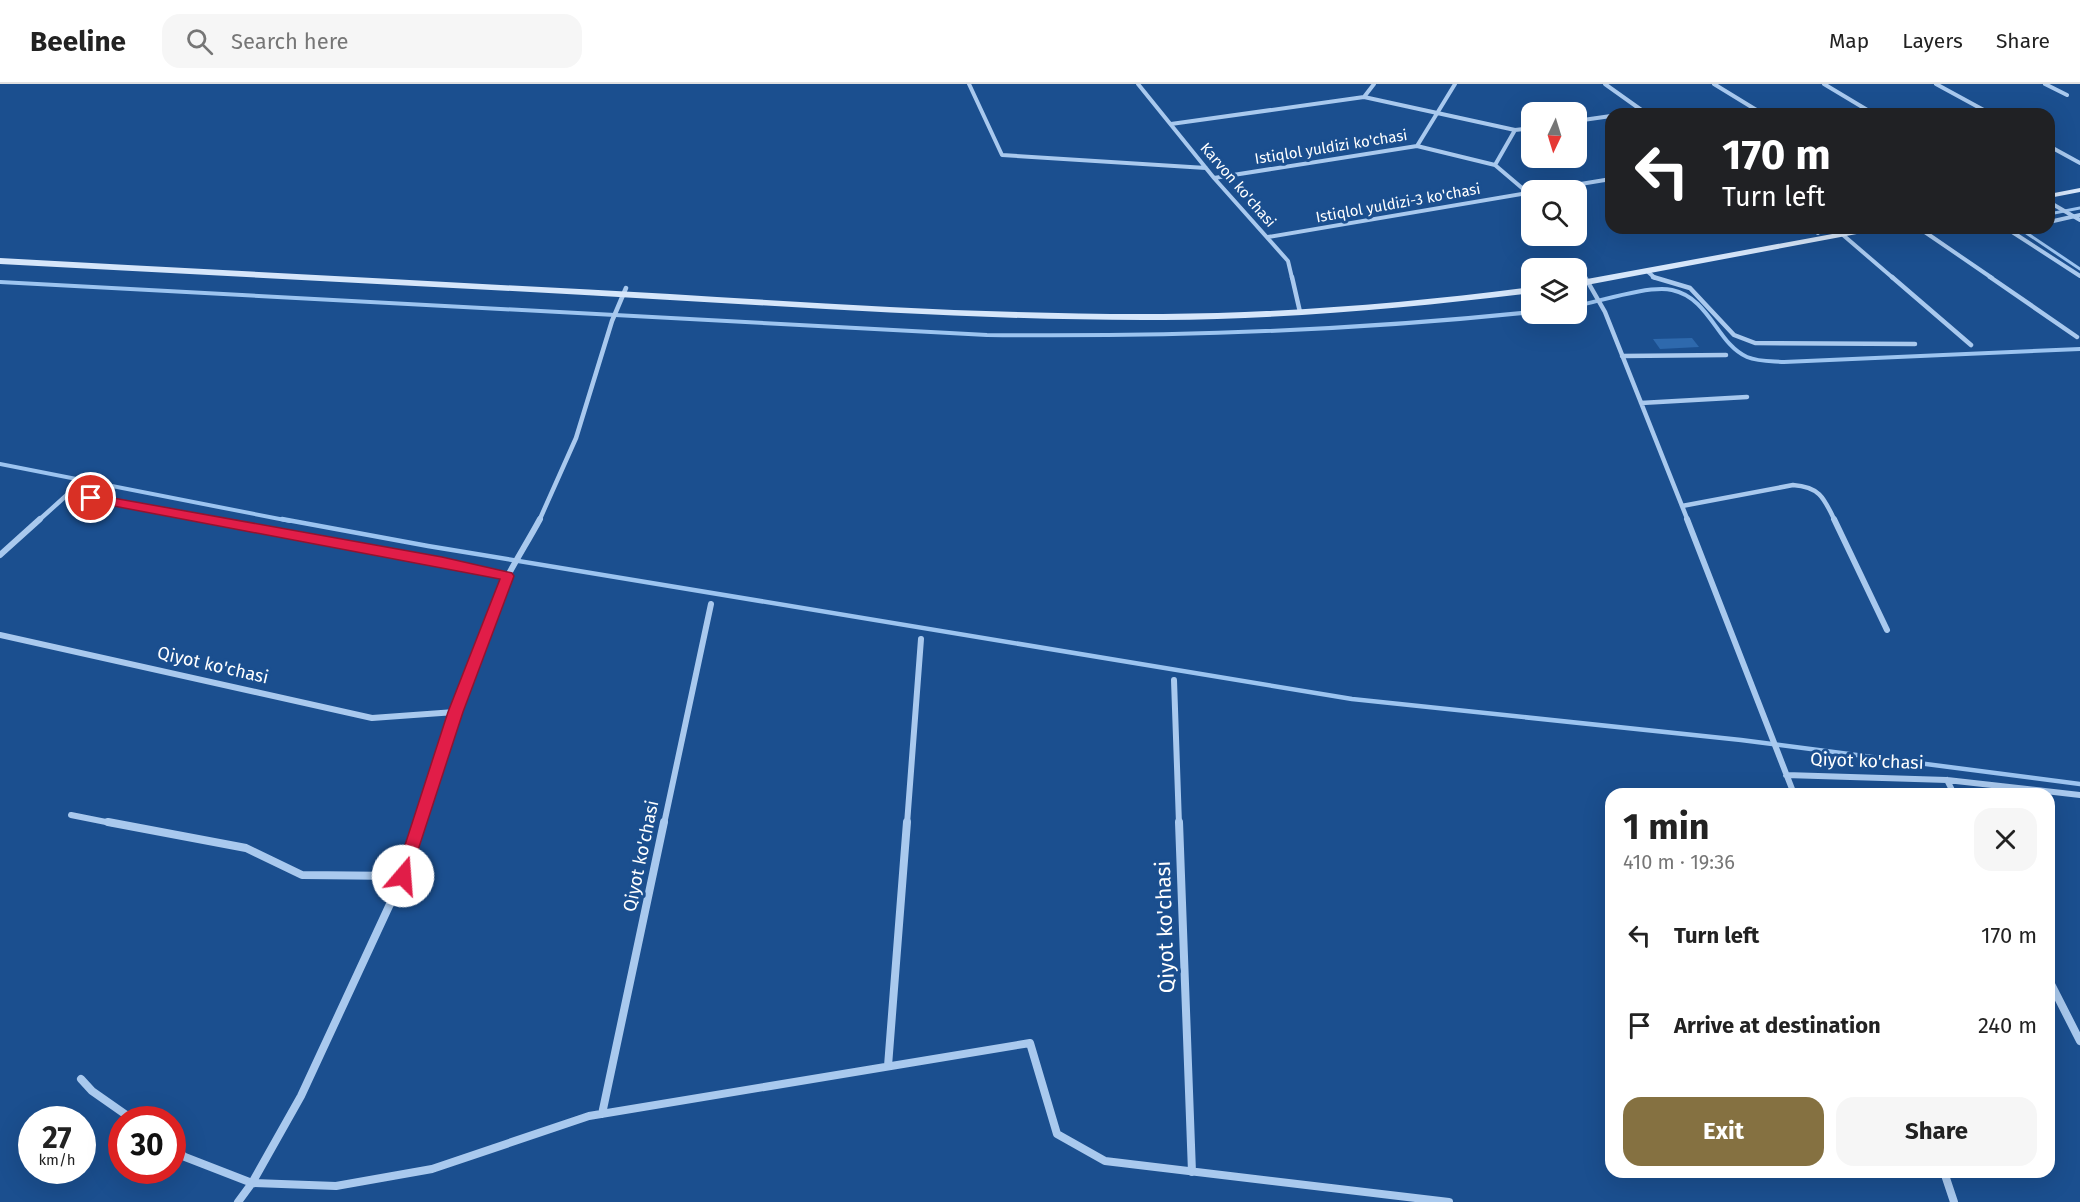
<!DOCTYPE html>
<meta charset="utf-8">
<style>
body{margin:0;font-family:"Fira Sans",sans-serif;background:#f6f6f6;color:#222;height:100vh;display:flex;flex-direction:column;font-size:22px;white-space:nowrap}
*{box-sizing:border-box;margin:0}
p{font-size:20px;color:#767676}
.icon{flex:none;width:33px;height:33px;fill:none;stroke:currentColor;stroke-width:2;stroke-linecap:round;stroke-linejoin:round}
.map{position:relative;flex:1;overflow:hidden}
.panel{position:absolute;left:1605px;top:704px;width:450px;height:390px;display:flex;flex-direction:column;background:#fff;border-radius:18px;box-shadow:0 6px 24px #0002}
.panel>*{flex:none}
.guide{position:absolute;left:1605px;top:24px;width:450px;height:126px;border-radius:18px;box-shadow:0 6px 24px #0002;background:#202124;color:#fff;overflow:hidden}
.needle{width:39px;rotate:184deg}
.tools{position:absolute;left:1521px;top:18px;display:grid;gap:12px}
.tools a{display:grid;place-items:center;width:66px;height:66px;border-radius:12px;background:#fff;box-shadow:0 6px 24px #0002;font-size:30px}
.speed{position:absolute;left:18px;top:1022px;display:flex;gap:12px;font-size:30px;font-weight:700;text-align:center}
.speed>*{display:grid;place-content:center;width:78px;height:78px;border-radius:50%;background:#fff;box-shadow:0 6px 24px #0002;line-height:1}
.speed small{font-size:15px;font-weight:400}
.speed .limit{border:9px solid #d22;background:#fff;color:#111}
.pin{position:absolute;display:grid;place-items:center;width:51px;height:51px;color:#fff;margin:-26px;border:3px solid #fff;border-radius:50%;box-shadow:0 2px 6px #0007}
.me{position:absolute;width:66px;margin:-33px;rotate:18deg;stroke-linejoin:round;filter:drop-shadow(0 0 4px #0008)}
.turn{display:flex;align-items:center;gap:21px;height:126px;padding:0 18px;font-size:27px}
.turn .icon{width:78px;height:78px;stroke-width:2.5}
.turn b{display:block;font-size:42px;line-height:51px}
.round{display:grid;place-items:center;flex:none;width:63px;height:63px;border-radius:18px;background:#f6f6f6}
.summary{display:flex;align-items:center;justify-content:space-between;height:102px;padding:0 18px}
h1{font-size:36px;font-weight:700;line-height:45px}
.action{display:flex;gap:12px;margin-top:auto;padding:12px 18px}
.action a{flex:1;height:69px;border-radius:18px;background:#857141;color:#fff;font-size:24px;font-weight:700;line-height:69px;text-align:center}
.action a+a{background:#f6f6f6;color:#222}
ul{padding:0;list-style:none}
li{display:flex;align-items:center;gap:18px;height:90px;padding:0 18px}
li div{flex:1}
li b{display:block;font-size:22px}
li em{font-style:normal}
header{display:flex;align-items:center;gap:36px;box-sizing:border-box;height:84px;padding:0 30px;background:#fff;border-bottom:2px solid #e0e0e0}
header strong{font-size:28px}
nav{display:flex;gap:33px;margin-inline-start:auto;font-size:21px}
.search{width:420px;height:54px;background:#f6f6f6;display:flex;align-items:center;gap:15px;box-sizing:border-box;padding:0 21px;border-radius:18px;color:#767676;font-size:22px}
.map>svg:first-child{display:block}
.green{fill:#2e69ad}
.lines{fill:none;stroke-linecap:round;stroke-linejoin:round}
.stream-far2{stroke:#9cc4f0;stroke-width:3}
.stream-far1{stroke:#9cc4f0;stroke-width:4}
.stream{stroke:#9cc4f0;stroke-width:4.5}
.street-far3{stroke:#a9c9ee;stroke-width:4}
.street-far2{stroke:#a9c9ee;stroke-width:4.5}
.street-far1{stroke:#a9c9ee;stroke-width:6}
.street{stroke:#a9c9ee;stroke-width:8}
.secondary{fill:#d6e6fa;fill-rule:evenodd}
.route{fill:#e11d48;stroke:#92132f;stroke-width:1.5}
.labels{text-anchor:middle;stroke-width:6;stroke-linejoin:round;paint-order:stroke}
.far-street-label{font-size:15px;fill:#fff;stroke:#1b4f8f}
.street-label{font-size:18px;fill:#fff;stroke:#1b4f8f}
.near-street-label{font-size:21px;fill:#fff;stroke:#1b4f8f}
</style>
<header>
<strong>Beeline</strong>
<div class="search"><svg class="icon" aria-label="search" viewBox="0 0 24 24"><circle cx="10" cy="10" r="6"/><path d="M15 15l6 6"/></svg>Search here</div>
<nav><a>Map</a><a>Layers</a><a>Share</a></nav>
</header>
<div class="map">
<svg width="2080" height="1118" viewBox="0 0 2080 1118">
<rect width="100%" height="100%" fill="#1b4f8f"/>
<path class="green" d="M1692 254 1699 263 1660 265 1653 255Z"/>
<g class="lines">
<path class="stream-far2" d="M2049 130 2080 124
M2019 144 2080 185"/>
<path class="stream-far1" d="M0 198 987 251C1169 253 1351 247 1532 228
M1576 222C1601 217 1649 201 1672 206 1710 214 1717 260 1747 273 1759 278 1772 277 1784 278L2080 265
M0 380 290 437"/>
<path class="stream" d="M282 435 428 462 1352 615 1741 656 2080 700"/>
<path class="street-far3" d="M969 0 1002 71 1206 84
M1138 0 1214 94 1288 177 1292 194
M1605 0 1647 30
M1714 0 1763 30
M1824 0 1874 30
M1936 0 1991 30
M2045 0 2067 11
M1364 13 1374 0
M1621 30 1643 27
M1576 37 1611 32
M1171 40 1364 13 1515 46 1532 44
M1417 62 1455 0
M2049 62 2080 79
M1495 81 1515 46
M1214 94 1417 62 1495 81 1528 109
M1544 106 1611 95
M2049 118 2080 136
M2049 138 2080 131
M1810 144 1818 149
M1919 144 1992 194
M2006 144 2080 192
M1843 151 1893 194
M1268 153 1528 109
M1647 187 1655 194"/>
<path class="street-far2" d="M1292 193 1300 228
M1585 193 1605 228 1688 437
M1653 193 1690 204 1734 251 1755 259 1915 260
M1892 193 1971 261
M1990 193 2077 253
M1622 272 1726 271
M1641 319 1747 313
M1682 422 1793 401C1820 403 1824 414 1835 437
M38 437 68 410 214 437
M539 437 576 354 612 237 626 204"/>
<path class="street-far1" d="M206 435 507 492
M1687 435 1794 710
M1834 435 1887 546
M0 471 40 435
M0 551 372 634 455 628
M1174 596 1179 740
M1786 691 1947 696 2080 711
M1947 696 1954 710
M71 731 116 740
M420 740C443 664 466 583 498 511 510 485 526 461 540 435
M664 740 711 520
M907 740 921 555"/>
<path class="street" d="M108 738 246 764 302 791 403 792
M1179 738 1192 1088
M2049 896 2080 957
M888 982 907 738
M81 995 92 1007 132 1035
M602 1030 664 738
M172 1064 185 1073 252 1099 336 1102 432 1085 589 1032 1030 959 1057 1050 1105 1077 1449 1118
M1944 1088 1954 1118
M238 1118 252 1099 301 1012 403 792 420 738"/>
<path class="secondary" d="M2080 104V108L2049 114V110Z
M1865 144H1882L1878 146 1576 203V197Z
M0 174C223 186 447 198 670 210 834 220 998 231 1163 230 1286 229 1409 219 1532 203V209C1409 224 1286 235 1163 236 998 237 834 225 670 216 447 203 223 192 0 180Z"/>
</g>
<path class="route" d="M91 410 442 473 512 489 514 492 463 628 408 797 403 799 397 797 395 792 448 628 500 495 87 417V411Z"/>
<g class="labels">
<g class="far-street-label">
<text transform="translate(1331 63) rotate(-9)" y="5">Istiqlol yuldizi ko'chasi</text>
<text transform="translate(1238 101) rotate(49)" y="5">Karvon ko'chasi</text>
<text transform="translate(1398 119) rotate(-10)" y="5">Istiqlol yuldizi-3 ko'chasi</text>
</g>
<g class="street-label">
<text transform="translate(213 581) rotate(13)" y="6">Qiyot ko'chasi</text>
<text transform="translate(1867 677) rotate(2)" y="6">Qiyot ko'chasi</text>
<text transform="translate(641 772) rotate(-78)" y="6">Qiyot ko'chasi</text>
</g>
<g class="near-street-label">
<text transform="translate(1165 843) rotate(-92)" y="7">Qiyot ko'chasi</text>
</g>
</g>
</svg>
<div class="tools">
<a><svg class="needle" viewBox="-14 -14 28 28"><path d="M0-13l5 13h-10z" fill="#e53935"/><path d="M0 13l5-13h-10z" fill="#767676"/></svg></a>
<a><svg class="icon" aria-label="search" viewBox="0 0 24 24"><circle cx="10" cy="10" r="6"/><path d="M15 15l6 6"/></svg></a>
<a><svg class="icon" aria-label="layers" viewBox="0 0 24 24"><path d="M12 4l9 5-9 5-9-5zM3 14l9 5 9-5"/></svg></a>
</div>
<div class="speed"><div>27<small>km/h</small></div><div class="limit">30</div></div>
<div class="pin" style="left:91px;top:414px;background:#d93025"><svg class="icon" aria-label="arrive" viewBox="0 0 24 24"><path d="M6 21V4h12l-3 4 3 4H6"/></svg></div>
<svg class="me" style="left:403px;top:792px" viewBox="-20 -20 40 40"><circle r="19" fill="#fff"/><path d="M0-13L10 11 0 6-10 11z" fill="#e11d48"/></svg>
<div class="guide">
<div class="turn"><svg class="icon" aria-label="left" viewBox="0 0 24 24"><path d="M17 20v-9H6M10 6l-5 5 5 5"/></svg><div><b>170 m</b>Turn left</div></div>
</div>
<section class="panel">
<div class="summary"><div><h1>1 min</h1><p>410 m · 19:36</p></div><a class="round"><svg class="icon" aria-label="close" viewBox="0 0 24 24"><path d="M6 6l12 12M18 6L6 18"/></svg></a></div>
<ul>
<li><svg class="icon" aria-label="left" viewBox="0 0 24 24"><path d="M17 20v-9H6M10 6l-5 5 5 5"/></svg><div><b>Turn left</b></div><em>170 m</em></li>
<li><svg class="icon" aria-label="arrive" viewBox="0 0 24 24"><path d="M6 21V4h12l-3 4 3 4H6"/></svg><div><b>Arrive at destination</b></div><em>240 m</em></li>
</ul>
<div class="action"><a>Exit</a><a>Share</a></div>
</section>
</div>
